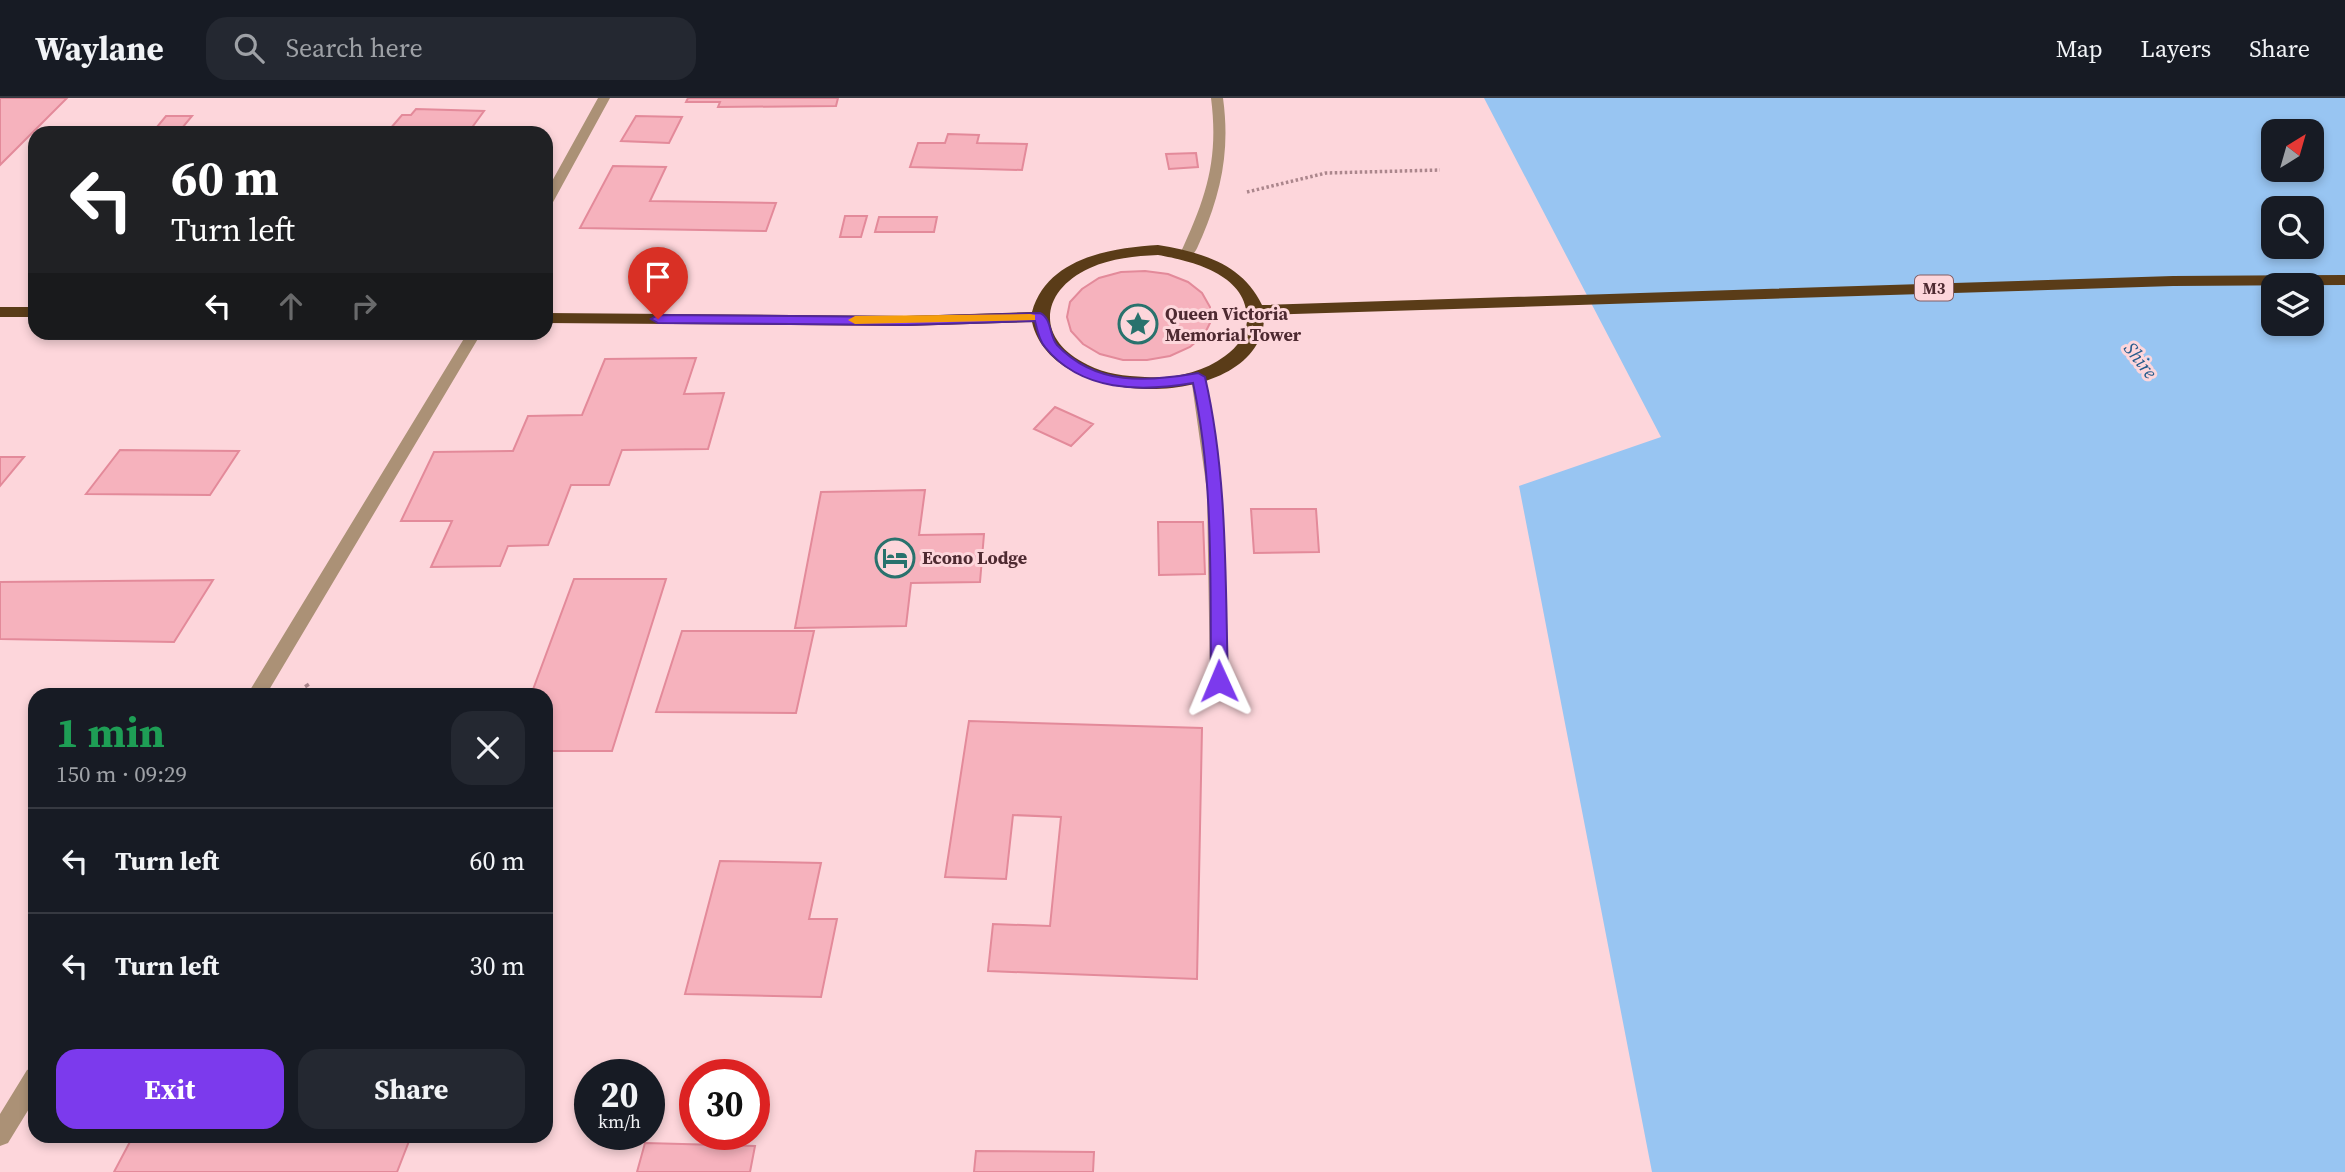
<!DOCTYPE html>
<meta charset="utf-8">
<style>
body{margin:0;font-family:"Source Serif 4",serif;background:#242831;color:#f1f3f6;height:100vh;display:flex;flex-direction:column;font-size:26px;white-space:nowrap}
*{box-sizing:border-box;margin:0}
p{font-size:23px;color:#9ea1a6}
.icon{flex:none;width:38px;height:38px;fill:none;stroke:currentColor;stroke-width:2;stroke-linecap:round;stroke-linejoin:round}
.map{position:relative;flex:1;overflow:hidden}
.sheet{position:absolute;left:28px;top:590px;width:525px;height:455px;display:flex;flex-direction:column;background:#171b24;border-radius:21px;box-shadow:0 4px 10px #0003}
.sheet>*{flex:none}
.guide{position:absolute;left:28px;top:28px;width:525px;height:214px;border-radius:21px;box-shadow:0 4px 10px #0003;background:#202124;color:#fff;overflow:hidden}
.needle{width:46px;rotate:37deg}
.controls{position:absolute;left:2261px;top:21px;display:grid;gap:14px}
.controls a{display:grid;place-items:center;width:63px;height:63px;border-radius:14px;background:#171b24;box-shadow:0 4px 10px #0003;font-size:35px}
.speed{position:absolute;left:574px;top:961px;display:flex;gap:14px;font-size:35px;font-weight:700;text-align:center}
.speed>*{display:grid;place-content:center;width:91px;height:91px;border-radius:50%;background:#171b24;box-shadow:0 4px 10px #0003;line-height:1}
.speed small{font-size:18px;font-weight:400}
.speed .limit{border:10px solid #d22;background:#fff;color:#111}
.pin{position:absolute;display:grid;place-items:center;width:60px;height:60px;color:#fff;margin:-72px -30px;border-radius:50% 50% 50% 0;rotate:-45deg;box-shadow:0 0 7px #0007}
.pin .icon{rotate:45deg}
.me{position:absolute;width:77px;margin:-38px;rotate:359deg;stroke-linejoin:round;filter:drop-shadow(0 0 5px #0008)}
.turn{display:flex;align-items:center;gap:24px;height:147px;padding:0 28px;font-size:32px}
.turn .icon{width:91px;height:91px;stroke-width:2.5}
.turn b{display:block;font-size:49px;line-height:60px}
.lanes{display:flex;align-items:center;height:66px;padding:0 28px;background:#0003;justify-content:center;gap:35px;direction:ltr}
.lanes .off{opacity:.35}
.round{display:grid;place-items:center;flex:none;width:74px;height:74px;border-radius:21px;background:#242831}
.head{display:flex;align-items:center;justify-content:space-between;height:119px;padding:0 28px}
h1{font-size:42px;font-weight:700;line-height:52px;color:#1e9e55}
.cta{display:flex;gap:14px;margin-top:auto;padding:14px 28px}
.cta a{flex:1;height:80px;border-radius:21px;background:#7c3aed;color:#fff;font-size:28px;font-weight:700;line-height:80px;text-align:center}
.cta a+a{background:#242831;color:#f1f3f6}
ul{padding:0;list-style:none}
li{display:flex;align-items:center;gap:21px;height:105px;padding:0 28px;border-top:2px solid #363941}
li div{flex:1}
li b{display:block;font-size:26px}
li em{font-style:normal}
header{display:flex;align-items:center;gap:42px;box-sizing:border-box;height:98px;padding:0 35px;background:#171b24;border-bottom:2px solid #363941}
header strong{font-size:33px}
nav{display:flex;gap:38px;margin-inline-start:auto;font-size:24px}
.search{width:490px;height:63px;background:#242831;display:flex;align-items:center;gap:18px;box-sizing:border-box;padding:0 24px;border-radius:21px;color:#9ea1a6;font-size:26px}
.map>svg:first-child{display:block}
.water{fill:#98c5f2;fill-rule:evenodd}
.building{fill:#f6b2bd;stroke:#e38a9a;stroke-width:2}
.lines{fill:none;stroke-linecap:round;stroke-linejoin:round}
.path-far1{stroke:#ab868c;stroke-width:3.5;stroke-dasharray:2.5 2.5;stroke-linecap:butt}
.path{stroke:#ab868c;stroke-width:4.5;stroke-dasharray:3.5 3.5;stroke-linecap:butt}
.street{fill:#ab9176;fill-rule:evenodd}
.highway{fill:#5a3c18;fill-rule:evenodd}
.route{fill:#7c3aed;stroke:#51269a;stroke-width:2}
.slow{fill:#f59e0b}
.labels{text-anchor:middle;stroke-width:6;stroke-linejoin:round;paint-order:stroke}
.shield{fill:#fdd6db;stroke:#825e64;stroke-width:2}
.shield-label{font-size:16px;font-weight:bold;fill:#4e2a31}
.poi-label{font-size:18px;font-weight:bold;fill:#4e2a31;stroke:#fdd6db;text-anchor:start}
.water-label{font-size:19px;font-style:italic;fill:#245a8b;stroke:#fdd6db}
</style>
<header>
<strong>Waylane</strong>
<div class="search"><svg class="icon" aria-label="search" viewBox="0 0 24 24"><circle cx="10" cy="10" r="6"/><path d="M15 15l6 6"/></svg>Search here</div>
<nav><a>Map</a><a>Layers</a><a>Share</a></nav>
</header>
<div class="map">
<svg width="2345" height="1074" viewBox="0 0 2345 1074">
<rect width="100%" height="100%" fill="#fdd6db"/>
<path class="water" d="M1484 0H2345V1074H1652L1519 388 1661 339ZM2273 33H2312V72H2273ZM2273 110H2312V149H2273ZM2273 187H2312V226H2273Z"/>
<path class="building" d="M0 0H67L0 67Z
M688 0H838L836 8 718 9 720 4H686Z
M416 11 484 13 468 35H400L403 32 390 31 402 17H411Z
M166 18H192L178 35H152Z
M636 18 682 19 669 45 621 43Z
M948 36 979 37 977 45 1027 46 1022 72 910 69 918 45H945Z
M1196 55 1198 69 1169 71 1166 56Z
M613 68 666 69 650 103 776 105 766 133 580 130Z
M845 118H867L861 139H840Z
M879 119H937L934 134H875Z
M1145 173 1168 176 1188 184 1202 195 1210 209 1211 223 1204 237 1190 249 1170 258 1147 262H1123L1100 256 1083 246 1071 233 1067 219 1070 204 1082 191 1099 180 1121 174Z
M696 260 684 296 724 295 708 351 622 352 609 387H571L548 447 508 448 500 468 431 469 452 423H401L434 354 513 353 528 318 582 317 605 261Z
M1055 309 1093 326 1071 348 1034 331Z
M120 352 239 353 210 397 86 396Z
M0 359H24L0 388Z
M925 392 919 437 984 436 980 484 911 485 906 528 795 530 821 394Z
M1251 411H1316L1319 454 1254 455Z
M1158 424H1203L1205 476 1159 477Z
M574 481H666L612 653H546V597H531Z
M213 482 174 544 0 541V484Z
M682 533H814L796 615 656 614Z
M969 623 1202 630 1197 881 988 873 993 826 1050 828 1061 719 1013 717 1006 781 945 779Z
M720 763 821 765 809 821H837L821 899 685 896Z
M133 1038H411L397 1074H114Z
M645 1045 755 1048 750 1074H637Z
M976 1053 1094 1054 1093 1074H974Z"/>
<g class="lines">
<path class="path-far1" d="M1247 94 1326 75 1440 72"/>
<path class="path" d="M306 586 313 597"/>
<path class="street" d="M598 0H610L552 106 546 110V94Z
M1211 0H1223C1230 51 1222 92 1202 139 1198 147 1196 157 1187 160L1180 156C1206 100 1219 62 1211 0Z
M468 234H482L266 597H247Z
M1198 274 1205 279 1222 393 1228 583 1225 588 1219 590 1213 588 1210 583 1207 393 1191 279Z
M35 969V1001L8 1045 0 1048V1016L27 972Z"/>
<path class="highway" d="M1158 147C1200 154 1242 165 1262 207L2173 178 2345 177V187L2173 188 1264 217C1267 311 1053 318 1032 224L906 228 546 225V215L906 218 1032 214C1047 160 1110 150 1158 147ZM1158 157C1192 163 1245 176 1247 218 1248 235 1238 249 1225 258 1202 275 1173 281 1145 279 1125 278 1105 276 1088 267 1035 242 1039 193 1090 170 1112 160 1135 158 1158 157Z
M0 209H35V219H0Z"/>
</g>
<path class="route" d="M1040 215C1052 220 1049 238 1057 247 1096 288 1147 284 1198 275L1205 279C1228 379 1225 482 1228 583L1225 588H1214L1211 583C1210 484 1214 382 1193 285 1141 294 1081 294 1045 249 1039 243 1037 231 1035 223L906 227 658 225 651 221 658 217 906 219Z"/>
<path class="slow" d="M1030 216 1035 217V222L855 226 848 222 855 218Z"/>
<defs>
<symbol id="sight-ring" viewBox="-11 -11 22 22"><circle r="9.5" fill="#fdd6db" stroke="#29726d" stroke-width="1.5"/><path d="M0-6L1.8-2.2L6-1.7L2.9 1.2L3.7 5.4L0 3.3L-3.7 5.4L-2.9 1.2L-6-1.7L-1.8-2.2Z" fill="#29726d"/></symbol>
<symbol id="hotel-ring" viewBox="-11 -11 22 22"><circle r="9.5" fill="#fdd6db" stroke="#29726d" stroke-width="1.5"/><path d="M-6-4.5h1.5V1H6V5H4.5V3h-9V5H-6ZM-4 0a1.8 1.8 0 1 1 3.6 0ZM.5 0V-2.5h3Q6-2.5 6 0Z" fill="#29726d"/></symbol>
</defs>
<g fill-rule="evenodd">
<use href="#sight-ring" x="1116" y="204" width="44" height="44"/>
<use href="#hotel-ring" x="873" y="438" width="44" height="44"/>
</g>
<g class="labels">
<rect class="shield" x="1915" y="177.5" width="38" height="25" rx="5"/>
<g class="shield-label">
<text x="1934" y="196">M3</text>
</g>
<g class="poi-label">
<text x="1165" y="222">Queen Victoria<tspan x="1165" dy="21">Memorial Tower</tspan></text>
<text x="922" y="466">Econo Lodge</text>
</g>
<g class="water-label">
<text transform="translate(2141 262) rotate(52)" y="7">Shire</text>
</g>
</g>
</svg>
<div class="controls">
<a><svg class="needle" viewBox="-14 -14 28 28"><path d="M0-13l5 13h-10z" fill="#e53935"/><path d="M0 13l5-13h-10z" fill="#9ea1a6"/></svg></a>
<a><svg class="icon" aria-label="search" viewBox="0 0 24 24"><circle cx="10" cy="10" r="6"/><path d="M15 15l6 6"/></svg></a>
<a><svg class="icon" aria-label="layers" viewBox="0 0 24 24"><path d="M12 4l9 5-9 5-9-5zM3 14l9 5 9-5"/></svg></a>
</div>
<div class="speed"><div>20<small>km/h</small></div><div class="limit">30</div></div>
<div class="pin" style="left:658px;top:221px;background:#d93025"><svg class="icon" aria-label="arrive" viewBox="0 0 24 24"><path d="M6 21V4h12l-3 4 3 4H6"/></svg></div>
<svg class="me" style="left:1219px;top:583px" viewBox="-20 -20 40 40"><path d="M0-17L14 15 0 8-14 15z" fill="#7c3aed" stroke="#fff" stroke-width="4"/></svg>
<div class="guide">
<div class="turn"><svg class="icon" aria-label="left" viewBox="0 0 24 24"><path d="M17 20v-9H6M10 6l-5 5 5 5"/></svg><div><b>60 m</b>Turn left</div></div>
<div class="lanes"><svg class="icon" aria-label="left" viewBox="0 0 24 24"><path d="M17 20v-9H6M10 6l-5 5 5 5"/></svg><svg class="icon off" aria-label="ahead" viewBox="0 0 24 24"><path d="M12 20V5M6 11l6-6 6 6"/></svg><svg class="icon off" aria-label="right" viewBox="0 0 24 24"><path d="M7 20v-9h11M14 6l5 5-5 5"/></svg></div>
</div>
<section class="sheet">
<div class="head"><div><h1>1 min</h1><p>150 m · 09:29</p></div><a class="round"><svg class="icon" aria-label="close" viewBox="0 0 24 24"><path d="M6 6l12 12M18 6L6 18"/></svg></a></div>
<ul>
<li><svg class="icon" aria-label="left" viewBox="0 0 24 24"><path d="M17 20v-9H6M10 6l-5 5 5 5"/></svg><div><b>Turn left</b></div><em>60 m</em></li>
<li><svg class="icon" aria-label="left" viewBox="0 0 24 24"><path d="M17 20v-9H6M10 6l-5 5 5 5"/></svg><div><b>Turn left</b></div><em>30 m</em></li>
</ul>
<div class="cta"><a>Exit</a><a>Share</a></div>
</section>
</div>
